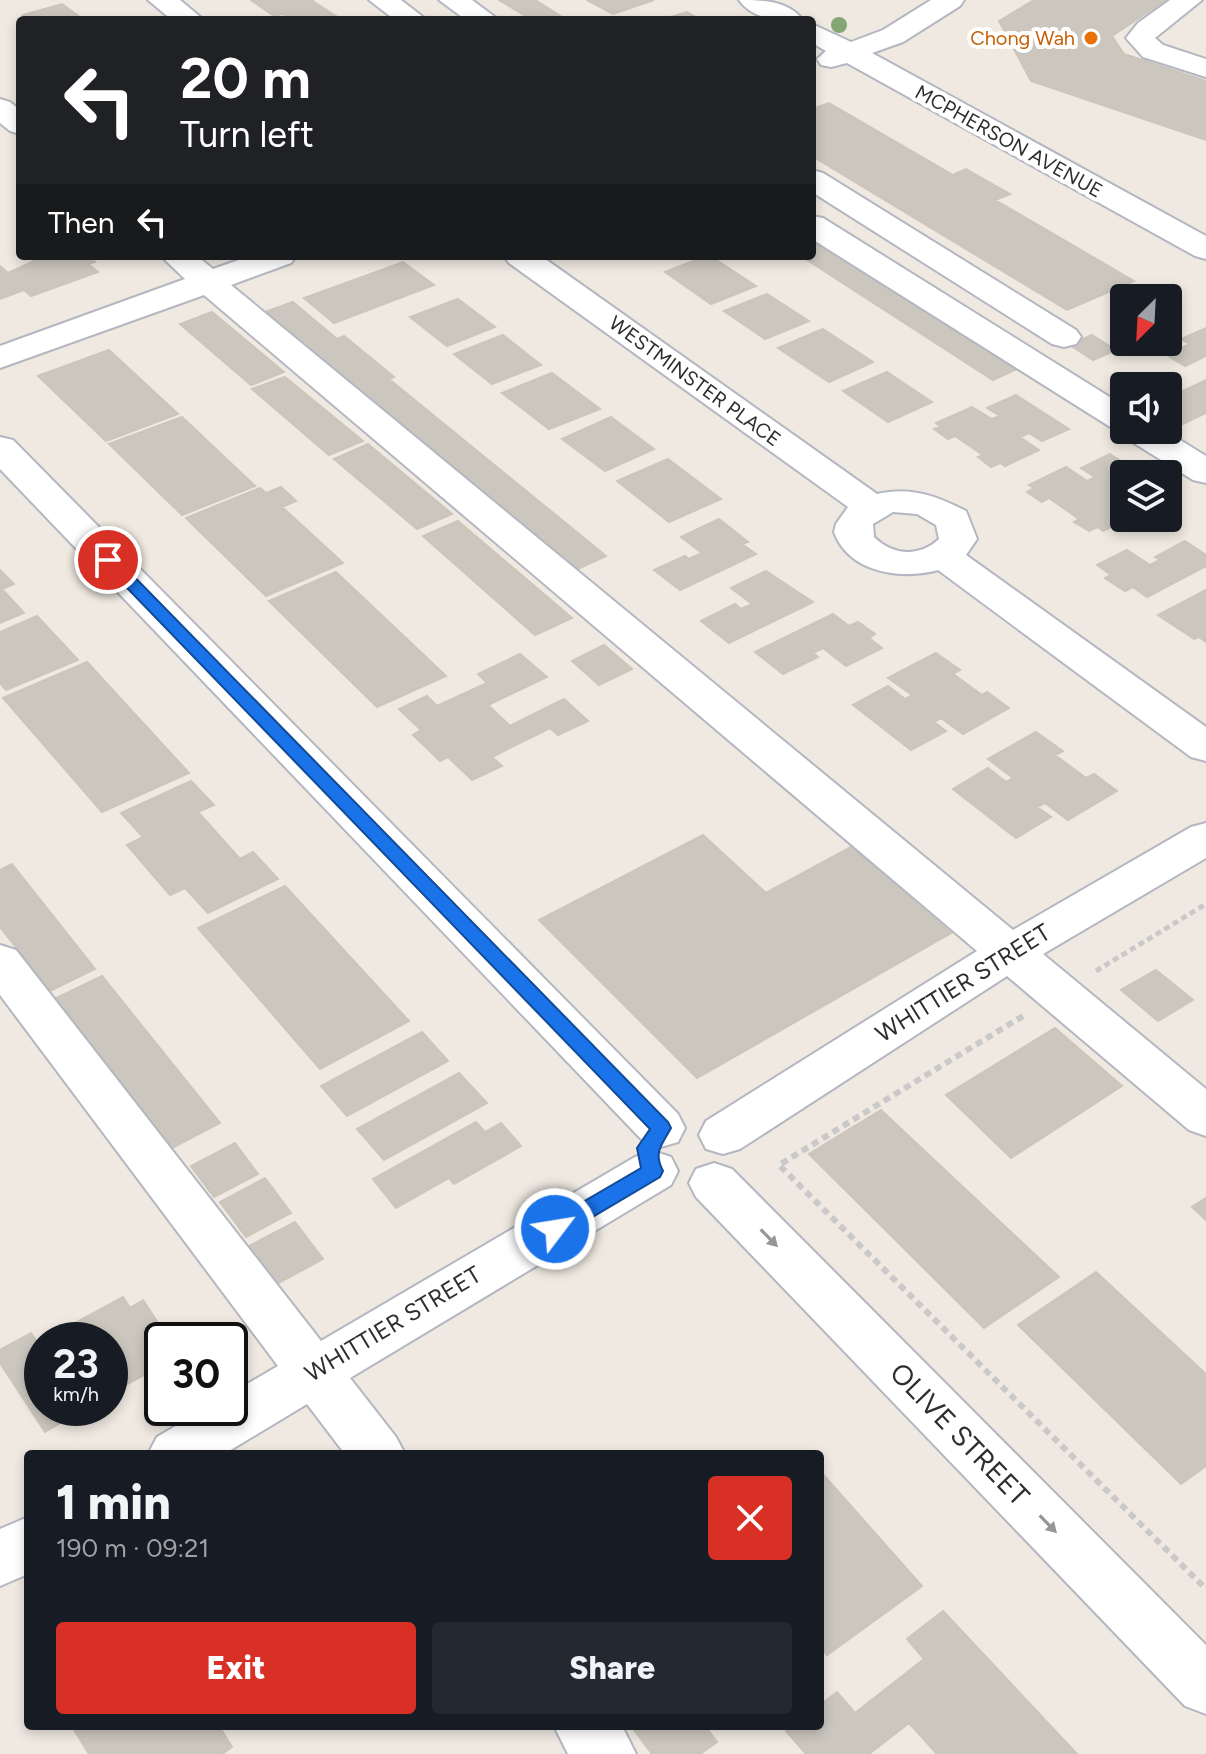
<!DOCTYPE html>
<meta charset="utf-8">
<style>
body{margin:0;font-family:Figtree,sans-serif;background:#242831;color:#f1f3f6;height:100vh;display:flex;flex-direction:column;font-size:30px;white-space:nowrap}
*{box-sizing:border-box;margin:0}
p{font-size:26px;color:#9ea1a6}
.icon{flex:none;width:44px;height:44px;fill:none;stroke:currentColor;stroke-width:2;stroke-linecap:round;stroke-linejoin:round}
.map{position:relative;flex:1;overflow:hidden}
.side{position:absolute;left:24px;top:1450px;width:800px;height:280px;display:flex;flex-direction:column;background:#171b24;border-radius:8px;box-shadow:0 4px 12px #0003}
.side>*{flex:none}
.hud{position:absolute;left:16px;top:16px;width:800px;height:244px;border-radius:8px;box-shadow:0 4px 12px #0003;background:#202124;color:#fff;overflow:hidden}
.needle{width:52px;rotate:204deg}
.tools{position:absolute;left:1110px;top:284px;display:grid;gap:16px}
.tools a{display:grid;place-items:center;width:72px;height:72px;border-radius:8px;background:#171b24;box-shadow:0 4px 12px #0003;font-size:40px}
.speed{position:absolute;left:24px;top:1322px;display:flex;gap:16px;font-size:40px;font-weight:700;text-align:center}
.speed>*{display:grid;place-content:center;width:104px;height:104px;border-radius:50%;background:#171b24;box-shadow:0 4px 12px #0003;line-height:1}
.speed small{font-size:20px;font-weight:400}
.speed .limit{border:4px solid #111;border-radius:12px;background:#fff;color:#111}
.pin{position:absolute;display:grid;place-items:center;width:68px;height:68px;color:#fff;margin:-34px;border:4px solid #fff;border-radius:50%;box-shadow:0 2px 8px #0007}
.me{position:absolute;width:88px;margin:-44px;rotate:59deg;stroke-linejoin:round;filter:drop-shadow(0 0 6px #0008)}
.turn{display:flex;align-items:center;gap:28px;height:168px;padding:0 32px;font-size:36px}
.turn .icon{width:104px;height:104px;stroke-width:2.5}
.turn b{display:block;font-size:56px;line-height:68px}
.then{display:flex;align-items:center;height:76px;padding:0 32px;background:#0003;gap:16px;font-size:30px}
.round{display:grid;place-items:center;flex:none;width:84px;height:84px;border-radius:8px;background:#242831}
.summary{display:flex;align-items:center;justify-content:space-between;height:136px;padding:0 32px}
h1{font-size:48px;font-weight:800;line-height:60px}
.button{display:flex;gap:16px;margin-top:auto;padding:16px 32px}
.button a{flex:1;height:92px;border-radius:8px;background:#d93025;color:#fff;font-size:32px;font-weight:800;line-height:92px;text-align:center}
.button a+a{background:#242831;color:#f1f3f6}
.map>svg:first-child{display:block}
.building{fill:#cbc7bf;stroke:#cbc5ba;stroke-width:2}
.lines{fill:none;stroke-linecap:round;stroke-linejoin:round}
.minor-casing{stroke:#b4b7c1;stroke-width:4}
.path-far1{stroke:#c9c9c9;stroke-width:5;stroke-dasharray:6 4;stroke-linecap:butt}
.path{stroke:#c9c9c9;stroke-width:6;stroke-dasharray:7 5;stroke-linecap:butt}
.minor{fill:#fff;fill-rule:evenodd}
.tree{fill:#84a574}
.oneway{fill:#969696}
.route{fill:#1a73e8;stroke:#114b97;stroke-width:2}
.food-dot{fill:#e8710a;stroke:#fff;stroke-width:3}
.labels{text-anchor:middle;stroke-width:8;stroke-linejoin:round;paint-order:stroke}
.far-food-label{font-size:20px;fill:#c56008;stroke:#fff;text-anchor:end}
.far-street-label{font-size:20px;fill:#2e2e2e;stroke:#fff}
.street-label{font-size:24px;fill:#2e2e2e;stroke:#fff}
.near-street-label{font-size:28px;fill:#2e2e2e;stroke:#fff}
</style>
<div class="map">
<svg width="1206" height="1754" viewBox="0 0 1206 1754">
<rect width="100%" height="100%" fill="#efe9e1"/>
<path class="building" d="M251 0H311L342 20H292L283 14 274 16Z
M499 0H535L567 20H532Z
M587 0H654L613 14Z
M1034 0H1166L1112 36 1124 54 1206 81V140L1031 81 999 21Z
M62 4 84 20H29L23 15Z
M687 12 701 20H661Z
M829 103 953 175 966 169 1010 194 995 200 1134 281 1067 310 812 156V109Z
M812 234 1021 367 993 380 801 256H812Z
M45 256 48 259 88 256 95 262 88 264 98 272 31 296 24 290 0 299V266L8 273Z
M706 256H710L756 286 711 304 665 272Z
M403 262 434 285 334 323 304 298Z
M767 294 809 321 765 339 724 311Z
M458 299 495 327 447 346 410 317Z
M293 302 337 339 344 336 394 377 389 379 606 556 571 572 262 313Z
M212 312 284 372 251 385 180 324Z
M1206 328V356L1185 366 1167 355 1190 344 1181 339Z
M823 329 873 362 829 382 778 348Z
M503 335 541 365 492 384 454 354Z
M1092 335 1116 350 1093 360 1070 345Z
M109 350 178 414 106 441 38 376Z
M887 372 932 402 888 422 843 391Z
M552 373 600 409 549 429 502 393Z
M285 377 363 441 329 455 252 389Z
M1206 380V413L1172 429 1168 426V398Z
M1016 395 1069 429 1042 441 1029 433 1020 437 1039 450 1005 466 1000 463 991 467 978 457 983 455 955 436 948 439 934 429 941 427 936 423 972 407 992 419 1000 416 987 408Z
M182 417 255 486 182 515 109 444Z
M611 417 654 449 605 471 562 439Z
M368 444 452 514 417 529 334 459Z
M1110 454 1141 474H1124V496L1116 500 1124 505V518H1128L1103 531 1098 527 1089 531 1074 522 1079 519 1049 498 1042 502 1027 492 1034 488 1029 485 1066 467 1087 481 1095 477 1081 468Z
M668 459 721 499 669 522 617 481Z
M281 487 296 501 282 507 343 563 266 596 186 518 260 488 266 493Z
M719 519 748 542 742 544 756 554 680 590 654 570 685 556 689 559 702 553 681 537Z
M458 521 572 618 535 635 423 536Z
M1185 541 1206 555V566L1147 597 1133 587 1125 591 1105 578 1111 575 1097 565 1127 550 1150 565 1160 560 1155 557Z
M0 570 14 584 2 589 24 613 0 623Z
M766 571 813 602 729 643 701 621 735 604 741 609 752 604 731 588Z
M336 572 446 676 377 707 269 601Z
M1206 590V642L1199 637 1194 639 1158 615Z
M833 614 849 626 858 622 875 634 869 638 882 648 846 666 823 648 813 653 818 657 783 674 755 652Z
M37 616 78 660 6 690 0 683V632Z
M604 645 632 669 599 685 572 661Z
M936 653 960 670 953 674 982 695 987 692 1009 708 963 734 941 718 934 722 946 731 911 750 853 705 888 686 905 699 912 695 888 678Z
M520 654 547 677 488 705 510 726 564 699 588 721 558 735 550 728 492 757 502 766 472 780 448 757 440 761 413 735 421 730 399 709 427 696 437 706 487 683 478 674Z
M87 662 189 773 102 812 3 698Z
M1036 732 1063 751 1055 755 1086 778 1094 774 1117 791 1068 820 1045 803 1037 807 1051 817 1016 838 953 789 988 768 1006 782 1013 778 988 759Z
M191 781 214 805 198 812 240 859 253 852 278 879 208 913 185 888 170 895 127 845 143 837 121 813Z
M703 835 766 893 851 847 951 933 697 1078 539 920Z
M12 864 95 969 50 991 0 927V870Z
M285 886 409 1021 320 1069 198 928Z
M1156 970 1193 1000 1158 1021 1121 990Z
M102 976 220 1123 172 1148 56 998Z
M1055 1028 1122 1086 1011 1158 946 1095Z
M422 1032 448 1061 347 1116 321 1086Z
M459 1073 487 1103 384 1160 357 1129Z
M881 1110 1059 1277 984 1328 809 1154Z
M476 1122 485 1132 501 1123 521 1146 454 1184 449 1178 396 1208 373 1179Z
M235 1143 258 1174 214 1197 191 1166Z
M265 1178 291 1213 246 1237 220 1202Z
M1206 1198V1220L1192 1207Z
M295 1222 323 1259 273 1286 245 1248Z
M1096 1272 1206 1374V1466L1181 1484 1018 1325Z
M123 1297 130 1308 143 1300 162 1329 151 1335 162 1351V1365L117 1390 110 1380V1340H84L73 1324Z
M31 1333 39 1345 42 1343V1408H85L45 1432 0 1363V1350Z
M820 1471 922 1586 827 1655 820 1646Z
M943 1611 1077 1754H937L909 1723 869 1754H806L786 1731 793 1726H820V1705L837 1692 855 1713 924 1659 907 1639Z
M72 1726H219L232 1747 222 1754H89Z
M631 1726H705L717 1742 700 1754H652Z"/>
<g class="lines">
<defs>
<path id="minor" d="M148 0H180L204 20H172Z
M369 0H401L427 20H395Z
M439 0H472L499 20H466Z
M739 0C762 0 788 0 803 20 780 20 754 21 739 0Z
M931 0H964L960 6 903 42 872 53 1206 236V259L1195 256 847 63 831 67 821 65 817 59 826 51 812 43V24L851 42 883 30Z
M1170 0H1202L1155 38 1163 45 1206 59V77L1143 57 1126 38 1138 23Z
M0 99 10 102 20 110V134L10 131 0 123Z
M812 170 823 173 1076 330 1081 337 1076 344 1064 347 1052 344 812 192Z
M812 216 823 218 1124 406V430H1164L1206 456V483L1193 480 1126 438 1122 431 1112 428 812 239Z
M161 256H197L213 269 250 256H296L291 263 231 285 1013 930 1191 827 1206 823V858L1043 954 1206 1089V1136L1189 1130 1007 976 740 1149 723 1154 706 1149 699 1135 706 1121 977 951 204 295 0 368V346L185 279Z
M504 256H541L877 494C910 486 937 496 966 511L977 539 966 555 1206 727V761L1191 757 938 570C901 580 849 573 834 532L836 524 848 507 509 263ZM893 512 917 514 936 525 939 539C920 557 893 556 874 537L873 524Z
M0 437 13 440 678 1114 685 1128 678 1142 661 1147 644 1142 0 469Z
M0 945 16 950 321 1341 635 1157 653 1151 671 1157 678 1171 671 1185 350 1378 396 1437 405 1454H345L307 1404 224 1454H148L157 1437 206 1408H230V1394L278 1366 0 995Z
M714 1163 732 1169 1206 1645V1714L1185 1706 696 1197 689 1183 696 1169Z
M28 1517V1574L0 1586V1529Z
M554 1726H622L636 1754H568Z"/>
</defs>
<use href="#minor" class="minor-casing"/>
<path class="path-far1" d="M1096 971 1206 904"/>
<path class="path" d="M1023 1016 779 1165 1206 1589"/>
<use href="#minor" class="minor"/>
</g>
<circle class="tree" cx="839" cy="25" r="8"/>
<defs><path id="oneway-solid" d="M-6-.8H1V-3.2L6.5 0L1 3.2V.8H-6Z" transform="scale(2)"/></defs>
<g class="oneway">
<use href="#oneway-solid" transform="translate(769 1238) rotate(46)"/>
<use href="#oneway-solid" transform="translate(1048 1524) rotate(46)"/>
</g>
<path class="route" d="M108 555 114 556 668 1122 671 1128C662 1145 653 1152 663 1171L660 1177 562 1235 555 1238 547 1235 544 1229 547 1223 641 1168 637 1148 650 1129 103 563 101 560Z"/>
<circle class="food-dot" cx="1091" cy="38" r="8"/>
<g class="labels">
<g class="far-food-label">
<text x="1075" y="45">Chong Wah</text>
</g>
<g class="far-street-label">
<text transform="translate(1009 141) rotate(29)" y="7">MCPHERSON AVENUE</text>
<text transform="translate(695 381) rotate(36)" y="7">WESTMINSTER PLACE</text>
</g>
<g class="street-label">
<text transform="translate(963 983) rotate(-32)" y="8">WHITTIER STREET</text>
<text transform="translate(393 1324) rotate(-31)" y="8">WHITTIER STREET</text>
</g>
<g class="near-street-label">
<text transform="translate(960 1434) rotate(46)" y="10">OLIVE STREET</text>
</g>
</g>
</svg>
<div class="tools">
<a><svg class="needle" viewBox="-14 -14 28 28"><path d="M0-13l5 13h-10z" fill="#e53935"/><path d="M0 13l5-13h-10z" fill="#9ea1a6"/></svg></a>
<a><svg class="icon" aria-label="sound" viewBox="0 0 24 24"><path d="M4 9h4l5-4v14l-5-4H4zM17 9q2 3 0 6"/></svg></a>
<a><svg class="icon" aria-label="layers" viewBox="0 0 24 24"><path d="M12 4l9 5-9 5-9-5zM3 14l9 5 9-5"/></svg></a>
</div>
<div class="speed"><div>23<small>km/h</small></div><div class="limit">30</div></div>
<div class="pin" style="left:108px;top:560px;background:#d93025"><svg class="icon" aria-label="arrive" viewBox="0 0 24 24"><path d="M6 21V4h12l-3 4 3 4H6"/></svg></div>
<svg class="me" style="left:555px;top:1229px" viewBox="-20 -20 40 40"><circle r="17" fill="#1a73e8" stroke="#fff" stroke-width="3"/><path d="M0-11L8 9 0 5-8 9z" fill="#fff"/></svg>
<div class="hud">
<div class="turn"><svg class="icon" aria-label="left" viewBox="0 0 24 24"><path d="M17 20v-9H6M10 6l-5 5 5 5"/></svg><div><b>20 m</b>Turn left</div></div>
<div class="then">Then<svg class="icon" aria-label="left" viewBox="0 0 24 24"><path d="M17 20v-9H6M10 6l-5 5 5 5"/></svg></div>
</div>
<section class="side">
<div class="summary"><div><h1>1 min</h1><p>190 m · 09:21</p></div><a class="round" style="background:#d93025;color:#fff"><svg class="icon" aria-label="close" viewBox="0 0 24 24"><path d="M6 6l12 12M18 6L6 18"/></svg></a></div>
<div class="button"><a>Exit</a><a>Share</a></div>
</section>
</div>
